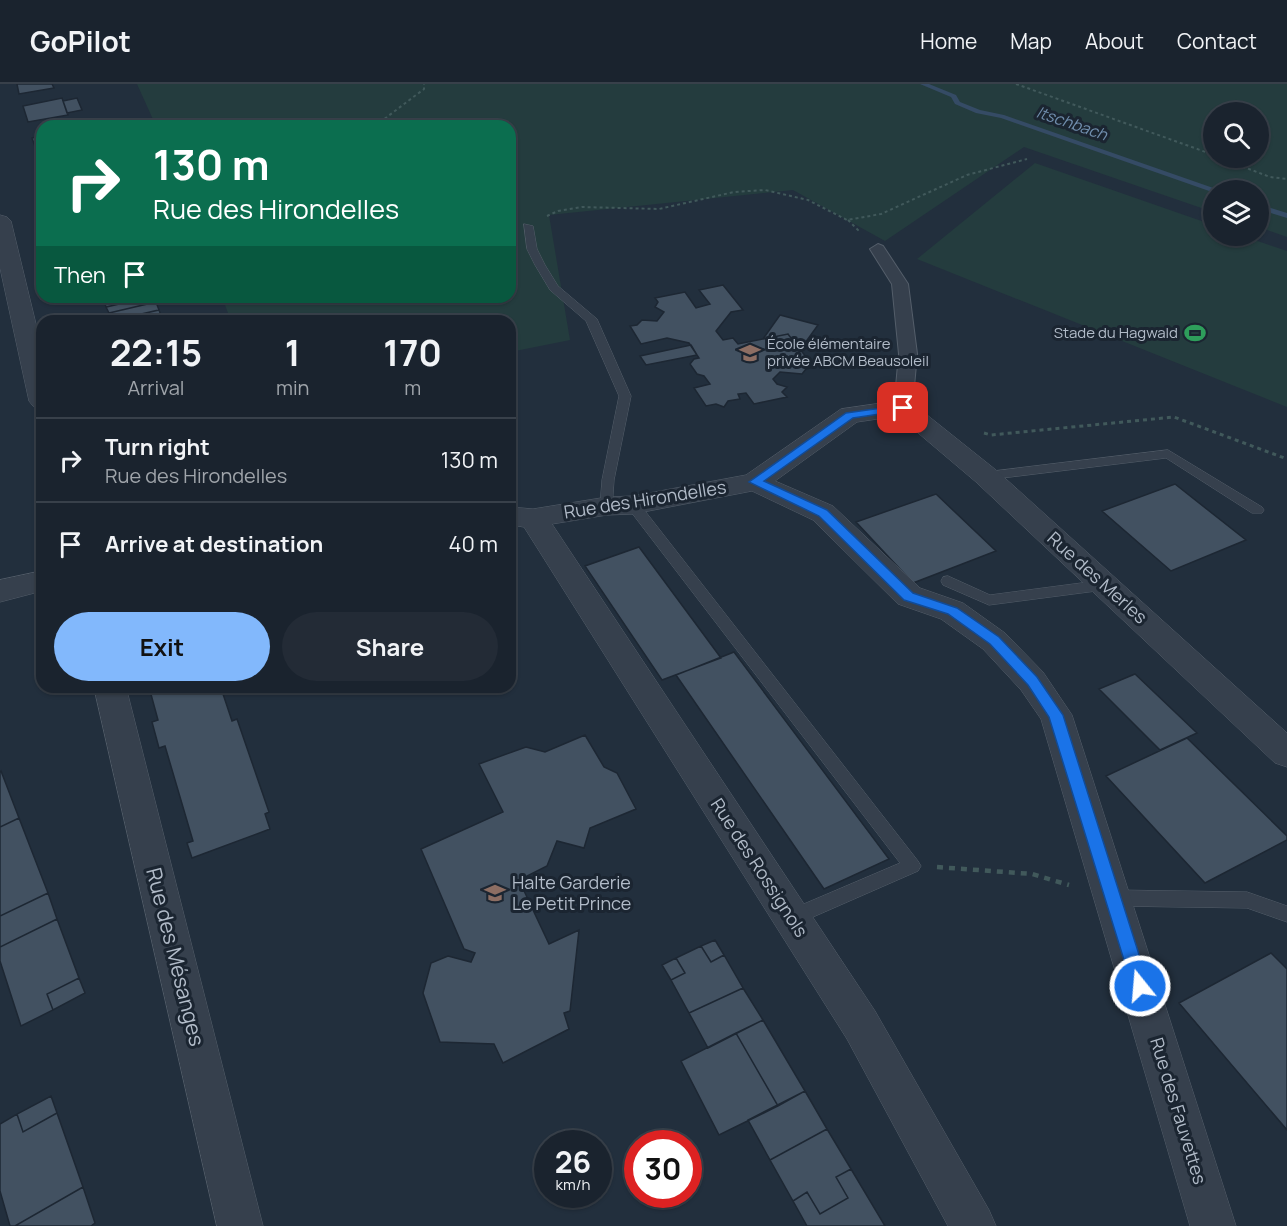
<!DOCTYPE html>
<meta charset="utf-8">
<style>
body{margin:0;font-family:Manrope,sans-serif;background:#232b36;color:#f1f3f6;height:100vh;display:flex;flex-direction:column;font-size:22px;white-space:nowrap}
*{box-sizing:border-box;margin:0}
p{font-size:20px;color:#9fa4aa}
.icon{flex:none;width:33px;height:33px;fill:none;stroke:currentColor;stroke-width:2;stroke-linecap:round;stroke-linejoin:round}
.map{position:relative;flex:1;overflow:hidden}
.side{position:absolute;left:36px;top:231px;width:480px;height:378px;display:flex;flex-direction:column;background:#1a232e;border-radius:18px;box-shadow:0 2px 4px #0004,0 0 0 2px #38404a}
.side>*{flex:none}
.hud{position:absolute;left:36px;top:36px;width:480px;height:183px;border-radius:18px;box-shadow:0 2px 4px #0004,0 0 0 2px #38404a;background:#0b6e4f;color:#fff;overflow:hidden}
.controls{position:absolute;left:1203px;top:18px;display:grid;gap:12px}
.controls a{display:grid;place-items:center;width:66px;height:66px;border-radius:50%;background:#1a232e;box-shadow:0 2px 4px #0004,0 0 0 2px #38404a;font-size:30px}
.speed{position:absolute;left:534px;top:1046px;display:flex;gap:12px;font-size:30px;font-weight:700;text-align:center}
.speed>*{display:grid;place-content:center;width:78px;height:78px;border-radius:50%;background:#1a232e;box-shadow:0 2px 4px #0004,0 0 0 2px #38404a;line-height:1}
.speed small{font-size:15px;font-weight:400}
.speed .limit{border:9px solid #d22;background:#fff;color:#111}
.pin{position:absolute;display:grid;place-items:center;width:51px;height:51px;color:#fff;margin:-26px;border-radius:12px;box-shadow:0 3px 9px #0006}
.me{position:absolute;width:66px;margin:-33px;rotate:343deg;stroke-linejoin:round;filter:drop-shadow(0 0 4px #0008)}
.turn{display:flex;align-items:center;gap:21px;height:126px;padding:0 18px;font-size:27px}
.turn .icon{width:78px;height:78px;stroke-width:2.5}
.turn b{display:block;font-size:42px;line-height:51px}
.then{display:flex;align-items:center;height:57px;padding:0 18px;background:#0003;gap:12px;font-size:22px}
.eta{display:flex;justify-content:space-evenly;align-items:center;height:102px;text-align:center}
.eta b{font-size:36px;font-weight:700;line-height:42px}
.button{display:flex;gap:12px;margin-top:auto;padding:12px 18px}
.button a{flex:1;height:69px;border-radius:36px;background:#82b8fc;color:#111;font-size:24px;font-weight:700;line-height:69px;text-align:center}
.button a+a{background:#232b36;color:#f1f3f6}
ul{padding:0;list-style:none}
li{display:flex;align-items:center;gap:18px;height:84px;padding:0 18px;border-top:2px solid #38404a}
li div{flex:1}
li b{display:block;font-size:22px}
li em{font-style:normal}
header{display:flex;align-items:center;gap:36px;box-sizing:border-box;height:84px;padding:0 30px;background:#1a232e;border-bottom:2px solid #38404a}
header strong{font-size:28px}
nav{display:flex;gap:33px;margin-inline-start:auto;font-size:21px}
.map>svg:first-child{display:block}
.green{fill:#243c3e;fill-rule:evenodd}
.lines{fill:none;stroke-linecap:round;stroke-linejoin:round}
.stream{fill:#354b65;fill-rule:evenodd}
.building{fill:#425161;stroke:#1d2733;stroke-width:1.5}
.service-casing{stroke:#545e6a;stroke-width:1}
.pedestrian-casing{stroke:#545e6a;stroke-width:2}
.minor-casing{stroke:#545e6a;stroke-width:1}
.path-far2{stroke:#41595b;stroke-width:2;stroke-dasharray:3 3;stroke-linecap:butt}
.path-far1{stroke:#41595b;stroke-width:3;stroke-dasharray:4 4;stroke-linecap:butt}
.path{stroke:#41595b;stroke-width:4.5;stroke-dasharray:6 6;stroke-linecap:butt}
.service{fill:#36404d;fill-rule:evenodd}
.pedestrian{fill:#36404d;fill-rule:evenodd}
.minor{fill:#36404d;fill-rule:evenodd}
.route{fill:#1a73e8;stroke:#114b97;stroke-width:1.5}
.labels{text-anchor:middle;stroke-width:6;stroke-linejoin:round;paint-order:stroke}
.far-poi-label{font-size:15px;fill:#b1bbc8;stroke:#1b2531;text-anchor:end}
.far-water-label{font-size:16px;font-style:italic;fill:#708ead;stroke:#1b2531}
.street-label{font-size:18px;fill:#b1bbc8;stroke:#1b2531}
.poi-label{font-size:18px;fill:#b1bbc8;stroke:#1b2531;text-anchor:start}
.near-street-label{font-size:21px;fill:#b1bbc8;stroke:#1b2531}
</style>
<header>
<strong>GoPilot</strong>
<nav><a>Home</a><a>Map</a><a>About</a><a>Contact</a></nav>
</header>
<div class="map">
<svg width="1287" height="1142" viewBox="0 0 1287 1142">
<rect width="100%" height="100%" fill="#222f3d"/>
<path class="green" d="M137 0H1287V153L1259 143 1258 106H1214L1213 128 1024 63 885 157 793 106 549 131 570 256 510 268V237H231L222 213H510V42H156ZM1214 28H1258V74H1214Z
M1035 79 1213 141 1214 152H1243L1287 167V323L917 175Z"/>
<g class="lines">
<path class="stream" d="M920 0H929L956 11 960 18 980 26 1004 31 1219 106 1212 108 1001 34 976 29 955 20 951 13Z
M1258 120 1287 129V134L1258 125Z"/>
</g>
<path class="building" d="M17 0H52L54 4 19 10Z
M62 14 68 31 28 38 23 22Z
M77 14 82 26 67 29 63 17Z
M42 52V70L38 71 32 54Z
M723 201 743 226 731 228 716 247 723 256 733 254 738 260 788 250 814 283 806 285 802 290 780 288 773 295 777 300 787 303 782 308 787 313 754 320 746 309 738 310 740 315 728 317 724 323 716 320 706 322 694 304 710 300 704 292 697 290 690 280 694 275 699 274 689 259 667 254 641 260 630 242 637 241 642 236 657 237 664 228 655 223 658 218 655 214 685 208 696 224 710 220 699 206Z
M103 213H149L106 223Z
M149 213H154L156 218 109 229 106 223Z
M156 218 159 226 111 237 109 229Z
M159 226 163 237H111Z
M780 231 818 241 800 266 788 250 763 255Z
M691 261 697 271 646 281 640 272Z
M1175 400 1246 456 1171 487 1102 427Z
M936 410 996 467 913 499 856 438Z
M639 463 721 574 662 596 585 482Z
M734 568 889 775 824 805 676 591Z
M1135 590 1197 649 1160 666 1099 605Z
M149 603H226L228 608 223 610 232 637 237 635 269 728 265 730 270 745 192 774 187 759 193 757 165 662 159 664 152 638 158 636Z
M585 651 604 683 617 689 636 725 590 744 584 764 557 757 547 782 519 796 549 860 579 846 570 927 564 929 569 945 503 979 494 960 440 958 423 909 431 879 448 872 471 878 475 869 464 865 421 765 503 728 479 680 526 663 545 668Z
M1187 654 1287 752V756L1205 799 1106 692Z
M1 687 19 734 0 743V688Z
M19 734 48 809 0 832V743Z
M48 809 57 835 0 863V832Z
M57 835 79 894 47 910 53 926 21 942 0 877V863Z
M715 856 724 871 711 878 701 862Z
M701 862 711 878 724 871 743 904 689 929 671 896 685 889 676 874Z
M1271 869 1287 885V1046L1179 919Z
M676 874 685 889 671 896 662 881Z
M79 894 85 909 53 926 47 910Z
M743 904 763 936 708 964 689 929Z
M763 936 805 1007 778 1022 736 949Z
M736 949 778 1022 719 1051 681 977Z
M805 1007 827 1045 770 1076 748 1036Z
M51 1012 57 1029 23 1048 17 1030Z
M57 1029 83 1103 15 1142H10L0 1107V1040L17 1030 23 1048Z
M827 1045 851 1085 836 1093 848 1114 820 1130 807 1108 793 1117 770 1076Z
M851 1085 885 1142H807L793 1117 807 1108 820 1130 848 1114 836 1093Z
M83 1103 95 1139 91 1142H15Z"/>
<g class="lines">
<defs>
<path id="service" d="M524 140 533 142 537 165 545 181 558 202 597 235 631 312 614 396 612 425H602L600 422 602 396 619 312 586 237 550 206 535 181 527 165Z
M1168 366 1262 423 1264 426 1262 429H1252L1166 374 986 396 980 392 986 388Z
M633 417 638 418 918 777 921 782 918 787 797 840 791 842 785 840 782 834 785 828 900 779 628 424 626 421 628 418Z
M948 492 990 511 1104 496 1111 501 1104 506 989 521 943 501 941 497 943 493Z
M1114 806 1247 808 1287 822V838L1247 824 1114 822 1108 820 1105 814 1108 808Z"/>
<path id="pedestrian" d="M878 160 883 162 908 200 917 270 912 324 909 328H897L894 324 899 270 892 200 870 165Z"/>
<path id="minor" d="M0 131 7 133 11 137 42 265V325L33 322 29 317 0 184Z
M903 316 912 319 996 386 1287 649V683L1275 679 976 398 898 332 857 338 775 397 833 422 920 504 963 519 1005 549 1043 588 1072 631 1236 1142H1190L1041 635 1021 606 983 565 941 535 898 520 813 436 752 407 633 430 607 431 552 440 875 927 989 1126 996 1142H948L847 955 524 443 510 441V423L533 425 607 413 633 412 746 391 841 325Z
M42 487V507L0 518V496Z
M94 603H126L263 1142H217Z"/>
</defs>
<use href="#service" class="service-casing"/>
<use href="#pedestrian" class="pedestrian-casing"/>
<use href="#minor" class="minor-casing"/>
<path class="path-far2" d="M1016 0 1214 71
M375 42 424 5V0
M1220 74 1270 93 1287 95
M547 132 558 127 582 123 659 125 734 108 765 106 808 116 847 136 881 130 967 91 1027 75
M848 136 860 148"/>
<path class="path-far1" d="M984 349 991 351 1174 333 1287 375"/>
<path class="path" d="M937 783 1032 790 1069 801"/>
<use href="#service" class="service"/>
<use href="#pedestrian" class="pedestrian"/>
<use href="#minor" class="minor"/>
</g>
<path class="route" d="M903 321 908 324 907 326 853 334 764 397 827 426 913 509 957 524 999 553 1037 593 1063 631 1149 902 1146 907 1140 909 1134 907 1132 902 1049 633 1028 601 990 560 948 530 904 516 819 432 749 398 846 329Z"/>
<defs>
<symbol id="stadium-bare" viewBox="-9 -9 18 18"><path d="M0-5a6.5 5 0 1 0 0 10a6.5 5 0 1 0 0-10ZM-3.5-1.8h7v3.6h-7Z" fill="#2e9e5b" stroke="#1b2531" stroke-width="2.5" paint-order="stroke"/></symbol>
<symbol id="school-bare" viewBox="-9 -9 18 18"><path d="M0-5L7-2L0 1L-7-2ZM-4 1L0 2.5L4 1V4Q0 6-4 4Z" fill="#8d6e63" stroke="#1b2531" stroke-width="2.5" paint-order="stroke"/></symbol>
</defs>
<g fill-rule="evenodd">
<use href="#stadium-bare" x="1180" y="234" width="30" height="30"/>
<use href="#school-bare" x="735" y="254" width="30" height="30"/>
<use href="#school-bare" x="480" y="794" width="30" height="30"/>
</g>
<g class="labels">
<g class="far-poi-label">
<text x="1178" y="254">Stade du Hagwald</text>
<text x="767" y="265" text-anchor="start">École élémentaire<tspan x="767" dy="17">privée ABCM Beausoleil</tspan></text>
</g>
<g class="far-water-label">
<text transform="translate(1072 39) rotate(19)" y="6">Itschbach</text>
</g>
<g class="street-label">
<text transform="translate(645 416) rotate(-9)" y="6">Rue des Hirondelles</text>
<text transform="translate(1097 494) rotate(42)" y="6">Rue des Merles</text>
<text transform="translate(759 784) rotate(57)" y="6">Rue des Rossignols</text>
<text transform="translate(1178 1027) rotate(73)" y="6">Rue des Fauvettes</text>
</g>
<g class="poi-label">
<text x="512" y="805">Halte Garderie<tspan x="512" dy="21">Le Petit Prince</tspan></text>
</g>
<g class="near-street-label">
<text transform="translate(175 873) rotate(76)" y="7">Rue des Mésanges</text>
</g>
</g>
</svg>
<div class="controls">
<a><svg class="icon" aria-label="search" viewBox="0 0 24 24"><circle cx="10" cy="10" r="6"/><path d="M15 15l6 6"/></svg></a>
<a><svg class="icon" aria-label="layers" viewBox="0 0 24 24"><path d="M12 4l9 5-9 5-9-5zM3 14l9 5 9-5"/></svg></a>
</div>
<div class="speed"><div>26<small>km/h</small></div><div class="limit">30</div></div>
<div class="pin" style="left:903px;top:324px;background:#d93025"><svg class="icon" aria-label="arrive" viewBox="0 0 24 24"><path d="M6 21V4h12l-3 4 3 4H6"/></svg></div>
<svg class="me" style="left:1140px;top:902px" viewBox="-20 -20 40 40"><circle r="17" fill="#1a73e8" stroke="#fff" stroke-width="3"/><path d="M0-11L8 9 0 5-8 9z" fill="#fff"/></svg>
<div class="hud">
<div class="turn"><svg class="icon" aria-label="right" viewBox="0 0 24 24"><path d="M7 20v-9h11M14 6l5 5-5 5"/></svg><div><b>130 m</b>Rue des Hirondelles</div></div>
<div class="then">Then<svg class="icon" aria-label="arrive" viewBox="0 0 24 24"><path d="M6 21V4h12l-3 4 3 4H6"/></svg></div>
</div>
<section class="side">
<div class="eta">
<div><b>22:15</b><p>Arrival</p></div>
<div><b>1</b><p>min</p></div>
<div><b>170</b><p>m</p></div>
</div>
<ul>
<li><svg class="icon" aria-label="right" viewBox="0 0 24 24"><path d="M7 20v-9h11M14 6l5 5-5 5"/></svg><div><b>Turn right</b><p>Rue des Hirondelles</p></div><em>130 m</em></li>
<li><svg class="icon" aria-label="arrive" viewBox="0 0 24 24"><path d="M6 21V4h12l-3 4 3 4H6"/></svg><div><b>Arrive at destination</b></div><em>40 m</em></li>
</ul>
<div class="button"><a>Exit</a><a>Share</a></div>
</section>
</div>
